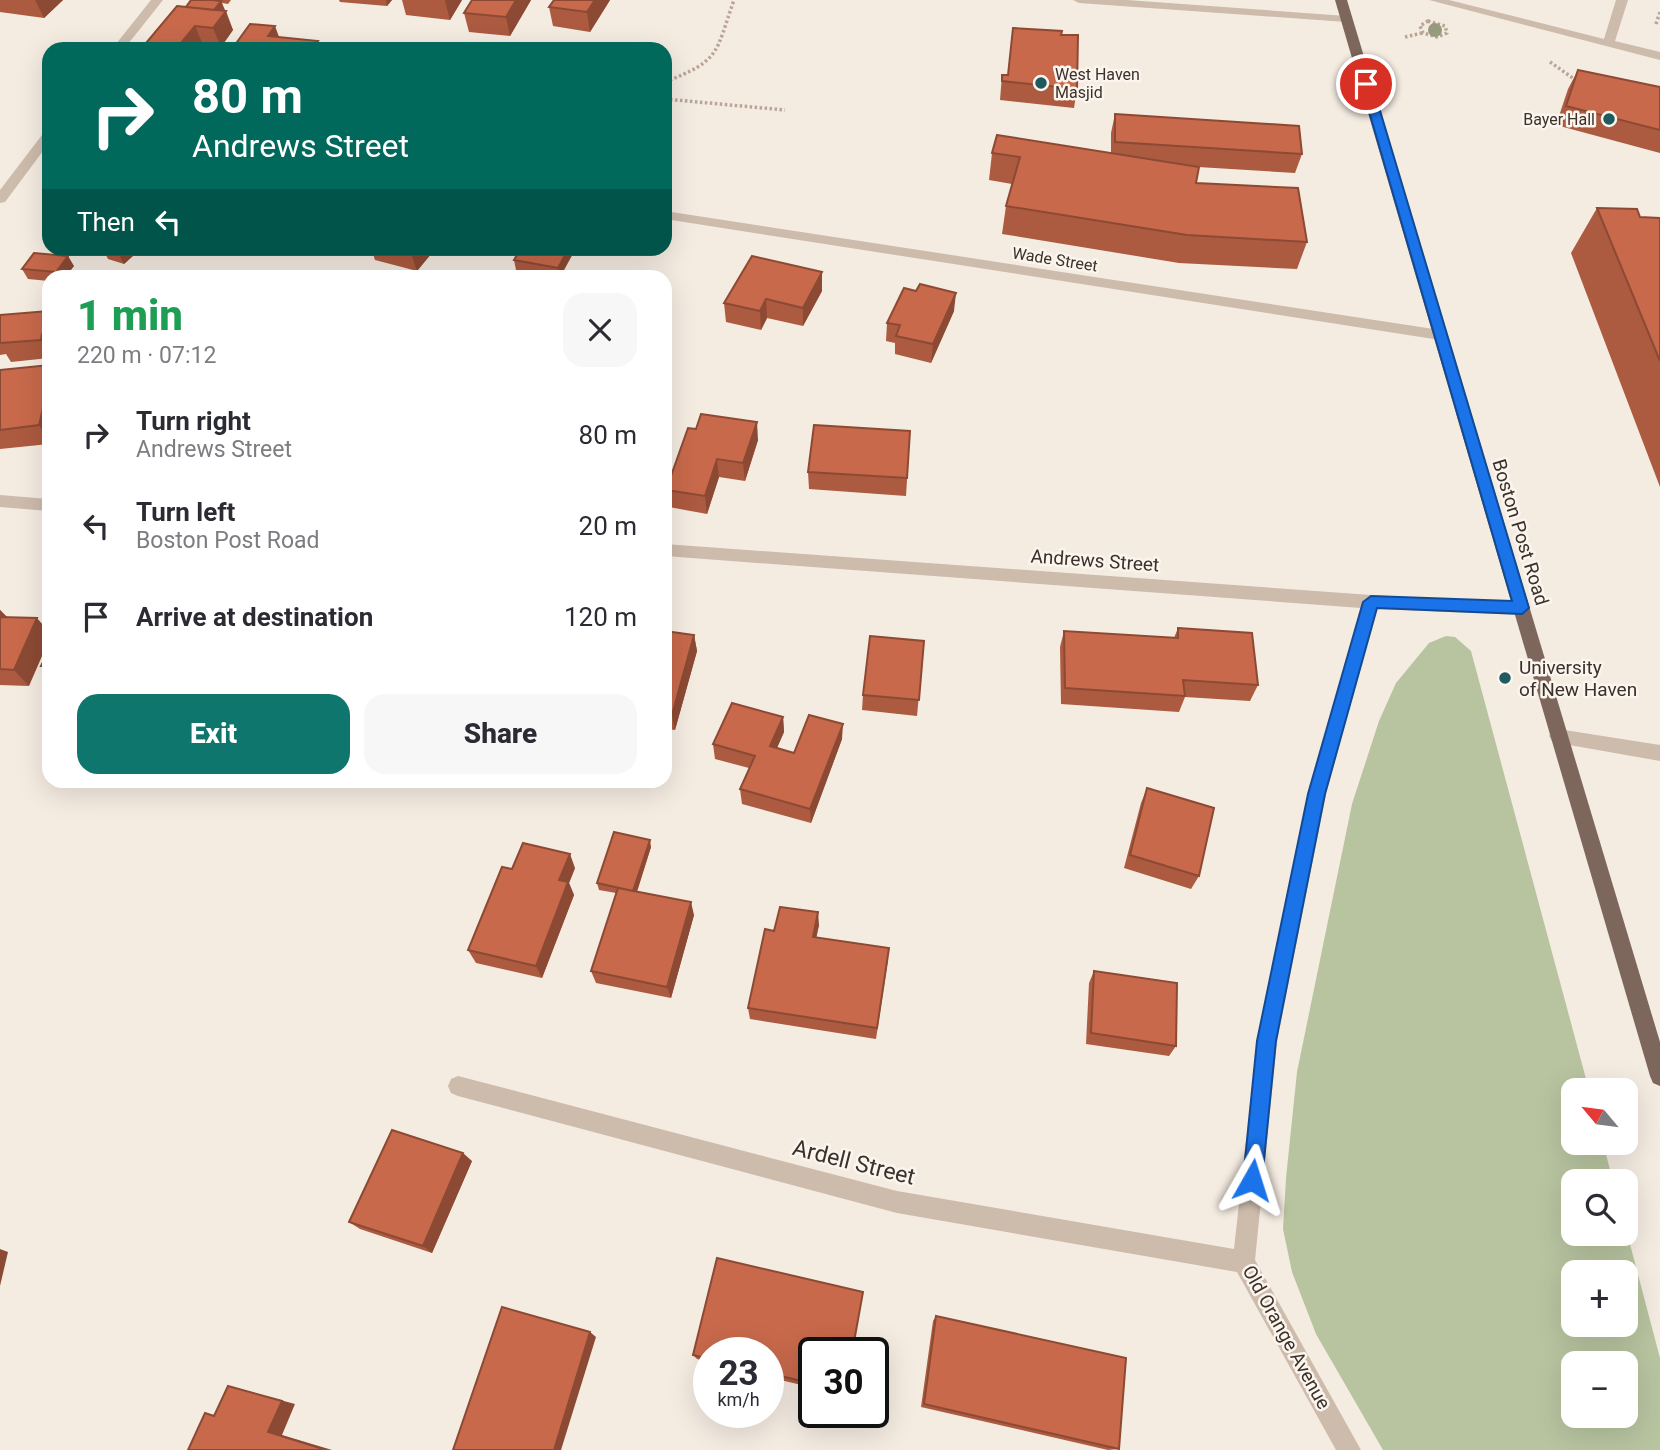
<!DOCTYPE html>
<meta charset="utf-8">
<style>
body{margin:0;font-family:Roboto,sans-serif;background:#f7f7f7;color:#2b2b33;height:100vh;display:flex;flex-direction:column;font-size:26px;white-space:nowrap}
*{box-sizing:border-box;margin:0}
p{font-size:23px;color:#7c7c81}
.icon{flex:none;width:38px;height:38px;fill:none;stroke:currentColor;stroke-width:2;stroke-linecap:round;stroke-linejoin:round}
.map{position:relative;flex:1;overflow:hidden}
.panel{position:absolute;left:42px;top:270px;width:630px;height:518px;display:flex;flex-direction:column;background:#fff;border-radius:21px;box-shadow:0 7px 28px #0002}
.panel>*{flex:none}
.top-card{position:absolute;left:42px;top:42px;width:630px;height:214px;border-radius:21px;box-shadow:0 7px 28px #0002;background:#00695c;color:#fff;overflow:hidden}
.needle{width:46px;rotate:299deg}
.fabs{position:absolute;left:1561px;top:1078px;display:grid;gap:14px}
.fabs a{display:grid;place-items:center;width:77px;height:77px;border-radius:14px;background:#fff;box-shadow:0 7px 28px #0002;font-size:35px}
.speed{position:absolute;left:693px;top:1337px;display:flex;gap:14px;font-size:35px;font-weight:700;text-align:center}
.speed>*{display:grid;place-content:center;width:91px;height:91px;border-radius:50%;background:#fff;box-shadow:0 7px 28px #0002;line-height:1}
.speed small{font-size:18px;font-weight:400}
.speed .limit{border:4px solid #111;border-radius:10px;background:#fff;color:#111}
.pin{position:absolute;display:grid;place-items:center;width:60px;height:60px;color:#fff;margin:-30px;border:4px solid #fff;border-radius:50%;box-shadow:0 2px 7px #0007}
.me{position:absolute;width:77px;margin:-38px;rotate:6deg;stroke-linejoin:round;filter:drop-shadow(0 0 5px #0008)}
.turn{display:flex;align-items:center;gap:24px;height:147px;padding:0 35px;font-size:32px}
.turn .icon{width:91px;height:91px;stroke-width:2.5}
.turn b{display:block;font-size:49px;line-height:60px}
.then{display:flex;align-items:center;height:66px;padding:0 35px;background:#0003;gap:14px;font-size:26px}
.round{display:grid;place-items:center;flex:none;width:74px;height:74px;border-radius:21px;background:#f7f7f7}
.summary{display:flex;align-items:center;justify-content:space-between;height:119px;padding:0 35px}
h1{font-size:42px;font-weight:800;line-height:52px;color:#1e9e55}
.primary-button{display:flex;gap:14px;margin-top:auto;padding:14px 35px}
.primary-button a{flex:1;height:80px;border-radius:21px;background:#0f766e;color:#fff;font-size:28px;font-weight:800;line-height:80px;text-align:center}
.primary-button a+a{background:#f7f7f7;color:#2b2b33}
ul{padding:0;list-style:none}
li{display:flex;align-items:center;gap:21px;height:91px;padding:0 35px}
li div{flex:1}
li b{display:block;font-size:26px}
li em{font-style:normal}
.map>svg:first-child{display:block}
.green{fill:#b8c4a0;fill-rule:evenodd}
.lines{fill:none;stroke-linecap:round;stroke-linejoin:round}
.path{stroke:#b9a596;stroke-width:3.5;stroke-dasharray:2.5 2.5;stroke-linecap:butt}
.service{fill:#cdbbac;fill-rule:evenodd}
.minor{fill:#cdbbac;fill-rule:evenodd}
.primary{fill:#7d675c;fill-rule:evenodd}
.tree{fill:#969b7f}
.wall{fill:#ac5a40}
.shaded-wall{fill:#8c4a34}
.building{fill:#c8694b;stroke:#8c4a34;stroke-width:2}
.route{fill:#1a73e8;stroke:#114b97;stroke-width:2}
.poi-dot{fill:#1f5a5e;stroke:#fbf5ee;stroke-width:2.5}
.labels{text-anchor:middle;stroke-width:5;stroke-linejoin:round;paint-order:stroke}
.far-poi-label{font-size:16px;fill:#3b302b;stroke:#fbf5ee;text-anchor:start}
.far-street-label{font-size:16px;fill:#3b302b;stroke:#fbf5ee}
.street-label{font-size:19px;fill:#3b302b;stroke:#fbf5ee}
.poi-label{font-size:19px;fill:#3b302b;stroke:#fbf5ee;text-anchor:start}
.near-street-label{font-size:23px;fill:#3b302b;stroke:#fbf5ee}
</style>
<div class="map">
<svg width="1660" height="1450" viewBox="0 0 1660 1450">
<rect width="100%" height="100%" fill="#f4ebe1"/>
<path class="green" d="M1446 636 1455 637 1471 651 1589 1090H1573V1143H1603L1613 1181H1573V1234H1626V1229L1660 1358V1450H1383L1316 1334 1292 1272 1283 1229 1286 1178 1297 1072 1352 804 1379 721 1396 683 1429 643ZM1573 1272H1626V1325H1573ZM1573 1363H1626V1416H1573Z"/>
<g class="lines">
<path class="path" d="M1428 21 1445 26 1447 33 1437 37 1423 33 1420 26Z
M1656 24 1660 12
M1405 37 1422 33
M1550 62 1577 81
M665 82C721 60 715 54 734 0
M665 99 785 110"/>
<path class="service" d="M1429 0H1449L1604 39 1616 0H1628L1615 41 1660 52V60Z
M1558 729 1660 745V761L1558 743 1552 741 1549 736 1552 731Z"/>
<path class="minor" d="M151 0H163L124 49H112Z
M1073 0H1127L1346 16 1352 19 1346 22 1079 3Z
M49 130V143L5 202 0 203V190L45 131Z
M665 211 1440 330 1447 335 1440 340 665 219Z
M0 495 49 499V511L0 507Z
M665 544 1371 595 1528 603 1530 608 1522 615 1377 609 1326 794 1277 1041 1255 1260 1361 1450H1336L1237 1272 897 1213 458 1096 451 1093 448 1086 451 1079 458 1076 897 1191 1234 1249 1257 1041 1308 794 1361 608 665 556Z"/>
<path class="primary" d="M1335 0H1347L1660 1042V1086L1653 1083 1650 1076Z"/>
</g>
<circle class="tree" cx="1435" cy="30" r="7"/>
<path class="wall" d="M0 0H63L44 18 0 12Z
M191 0H231L228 4 222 3 224 11 233 30 221 47 203 45 200 49H141L186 7Z
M339 0H392L387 6 340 2Z
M402 0H462L450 20 406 15Z
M531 0 510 36 469 32 464 13Z
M610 0 590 32 553 26 549 7Z
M1061 35 1077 89 1074 108 1000 100 1002 75H1008Z
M1578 70 1660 87V153L1556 125 1568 89Z
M1115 114 1302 154 1295 173 1198 167 1196 183 1307 242 1297 269 1179 263 1002 234 1006 206 1012 184 989 180 992 153H1111V133Z
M1597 208 1640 217 1660 218V487L1571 253Z
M103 248H141L124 264 108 259 103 249Z
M371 248H436L417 271 375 260Z
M521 248H576L561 276H554L516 270 514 260Z
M74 266 66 276H49V281L28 279 22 269Z
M822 291 803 326 767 318 761 330 726 322 724 303Z
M954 311 931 363 895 354V343L886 341 887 323Z
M49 312V358L11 362 6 354 0 355V315Z
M49 365V444L0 449V370Z
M688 428 758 440 745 481 719 477 707 514 669 507 666 490Z
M910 431 906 496 809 489 808 472Z
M0 610 7 617 29 686 0 685Z
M1178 628 1258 685 1250 701 1185 697 1179 712 1061 704 1060 647 1064 631 1174 638Z
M665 631 694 635 697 651 675 730 665 729Z
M924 641 917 716 862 710 863 695Z
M49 651V674L41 666Z
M783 717 784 732 777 748 794 753 842 739 811 823 742 804 740 789 749 768 715 759 713 744Z
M1147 788 1199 876 1191 889 1124 868 1141 803Z
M651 847 637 892 694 915 671 998 596 983 591 971 616 893 599 890 597 883Z
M575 868 569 883 574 895 542 978 476 963 468 950 512 869Z
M819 925 816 937 888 960 876 1039 750 1019 748 1008 774 931Z
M1094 971 1176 1046 1169 1056 1086 1044 1089 983Z
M472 1161 432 1253 360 1229 349 1222Z
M863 1292 852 1353H814V1388L768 1377V1353H709V1362L697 1359 693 1355Z
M936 1316 1119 1449 1108 1450 921 1407 933 1321Z"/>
<path class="shaded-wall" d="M35 0H63L44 18Z
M386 0H392L387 6Z
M445 0H462L450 20 445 1Z
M516 0H531L510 36 506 17Z
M595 0H610L590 32 587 12Z
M221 1 225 10 216 23 212 13Z
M226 11 233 30 221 47 213 28Z
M195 26 203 45 200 49H176Z
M275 26 282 45 268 36Z
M318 41 321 49H312Z
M125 248H141V249L124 264 119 254Z
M414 248H436L417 271 411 253Z
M569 248H576L560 276 558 268Z
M68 256 74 266 66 276H59L56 272Z
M822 272V291L803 326V308Z
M956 293 954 311 931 363 933 344Z
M766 299 767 318 761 330 760 311Z
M42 334 49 345V352L41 340Z
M49 384V440L39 425Z
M757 422 758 440 745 481 743 463Z
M717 459 719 477 707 514 705 496Z
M0 610 11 621 0 628Z
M37 618 49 632V640L29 686 14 670Z
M694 635 697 651 675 730 672 715Z
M783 717 784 732 771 761 770 746Z
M843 724 842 739 811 823 810 809Z
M650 840 651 847 635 897 633 891Z
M570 854 575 868 569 883 574 895 542 978 536 966 559 880Z
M691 902 694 915 671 998 667 987Z
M818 912 819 925 814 949 813 937Z
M463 1153 472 1161 432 1253 423 1246Z
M0 1249 8 1252 0 1286Z
M590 1332 596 1337 561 1450H554Z
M228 1386 295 1404 282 1435 332 1450H326L268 1432Z"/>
<path class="building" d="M191 0H212L221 1 214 10 186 7Z
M472 0H516L506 17 464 13Z
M554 0H595L587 12 549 7Z
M177 6 226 11 213 28 195 26 176 49H141Z
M250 24 275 26 268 36 318 41 312 49H232Z
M1013 28 1062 31 1061 35H1078L1077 89 1002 81V75H1008Z
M1578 70 1660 87V130L1566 106Z
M1115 114 1299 126 1302 154 1115 142Z
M997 135 1199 167 1196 183 1298 188 1307 242 1187 235 1006 206 1020 157 992 153Z
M1597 208 1637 209 1640 217 1660 218V361Z
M103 248H125L119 254 103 249Z
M396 248H414L411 253Z
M521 248H569L558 268 514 260Z
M34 253 68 256 56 272 22 269Z
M752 256 822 272 803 308 766 299 760 311 724 303Z
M920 284 956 293 933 344 896 336 900 325 887 323 904 288 916 291Z
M48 311 47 316H49V333L42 334 41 340 0 343V315Z
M49 365V384L39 425 0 430V370Z
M701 414 757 422 743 463 717 459 705 496 666 490 688 428 696 429Z
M814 425 910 431 907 478 808 472Z
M0 617 37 618 14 670 0 669Z
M1178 628 1252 633 1258 685 1183 680 1185 696 1065 688 1064 631 1178 638Z
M665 631 694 635 672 715 665 714Z
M870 636 924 641 919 700 863 695Z
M49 651V666H41Z
M732 703 783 717 770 746 794 753 809 715 843 724 810 809 740 789 755 756 713 744Z
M1147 788 1214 808 1199 876 1130 855Z
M614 832 650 840 633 891 597 883Z
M523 843 570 854 559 880 568 882 536 966 468 950 502 867 512 869Z
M618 888 691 902 667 987 591 971Z
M780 907 818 912 813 937 889 948 877 1028 748 1008 765 929 774 931Z
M1094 971 1177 983 1176 1046 1091 1033Z
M392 1130 463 1153 423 1246 349 1222Z
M717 1258 863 1292 852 1353H844L823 1348 822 1353H814V1384L768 1373V1353H709V1359L693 1355Z
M502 1307 590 1332 554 1450H453Z
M936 1316 1126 1358 1119 1449 924 1404Z
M228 1386 282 1401 268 1432 326 1450H188L205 1413 214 1416Z"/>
<path class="route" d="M1366 81 1372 84 1529 608 1522 614 1377 608 1325 794 1276 1041 1262 1180 1259 1186 1252 1189 1245 1186 1243 1180 1257 1041 1308 794 1363 602 1371 596 1512 601 1361 84Z"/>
<g class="poi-dot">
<circle cx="1041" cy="83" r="7"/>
<circle cx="1609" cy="119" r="7"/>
<circle cx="1505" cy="678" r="7"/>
</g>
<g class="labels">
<g class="far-poi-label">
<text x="1055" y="80">West Haven<tspan x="1055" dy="18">Masjid</tspan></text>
<text x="1595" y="125" text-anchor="end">Bayer Hall</text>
</g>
<g class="far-street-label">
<text transform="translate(1055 259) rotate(9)" y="6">Wade Street</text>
</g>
<g class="street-label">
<text transform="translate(1521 532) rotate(73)" y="7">Boston Post Road</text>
<text transform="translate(1095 560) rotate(4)" y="7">Andrews Street</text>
<text transform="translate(1287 1337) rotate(61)" y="7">Old Orange Avenue</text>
</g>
<g class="poi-label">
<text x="1519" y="674">University<tspan x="1519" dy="22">of New Haven</tspan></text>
</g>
<g class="near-street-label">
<text transform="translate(854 1162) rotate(14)" y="8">Ardell Street</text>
</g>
</g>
</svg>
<div class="fabs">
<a><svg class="needle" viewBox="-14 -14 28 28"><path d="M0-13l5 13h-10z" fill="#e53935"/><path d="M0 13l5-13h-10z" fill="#7c7c81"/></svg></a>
<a><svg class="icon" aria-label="search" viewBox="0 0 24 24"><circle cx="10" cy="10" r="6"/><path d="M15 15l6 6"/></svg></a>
<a>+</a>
<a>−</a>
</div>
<div class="speed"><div>23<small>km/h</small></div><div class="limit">30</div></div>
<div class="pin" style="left:1366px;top:84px;background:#d93025"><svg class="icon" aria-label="arrive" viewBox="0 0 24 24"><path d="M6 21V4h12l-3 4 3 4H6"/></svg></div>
<svg class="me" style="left:1252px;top:1180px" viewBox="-20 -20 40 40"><path d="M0-17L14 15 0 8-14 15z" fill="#1a73e8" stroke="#fff" stroke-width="4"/></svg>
<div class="top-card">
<div class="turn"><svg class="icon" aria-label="right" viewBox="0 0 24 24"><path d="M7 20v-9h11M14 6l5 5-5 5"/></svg><div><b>80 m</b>Andrews Street</div></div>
<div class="then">Then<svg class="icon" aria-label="left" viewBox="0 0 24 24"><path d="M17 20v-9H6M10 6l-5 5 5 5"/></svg></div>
</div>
<section class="panel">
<div class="summary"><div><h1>1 min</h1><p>220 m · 07:12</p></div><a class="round"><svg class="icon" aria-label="close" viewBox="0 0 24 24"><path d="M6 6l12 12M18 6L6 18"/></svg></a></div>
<ul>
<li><svg class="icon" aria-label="right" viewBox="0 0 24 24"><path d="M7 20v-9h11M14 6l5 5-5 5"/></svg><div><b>Turn right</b><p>Andrews Street</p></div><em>80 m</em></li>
<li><svg class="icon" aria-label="left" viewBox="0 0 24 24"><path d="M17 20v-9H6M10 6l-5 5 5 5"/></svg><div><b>Turn left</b><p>Boston Post Road</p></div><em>20 m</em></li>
<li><svg class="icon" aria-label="arrive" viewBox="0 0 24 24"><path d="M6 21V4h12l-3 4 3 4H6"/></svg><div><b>Arrive at destination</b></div><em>120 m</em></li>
</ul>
<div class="primary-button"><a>Exit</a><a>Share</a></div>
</section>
</div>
